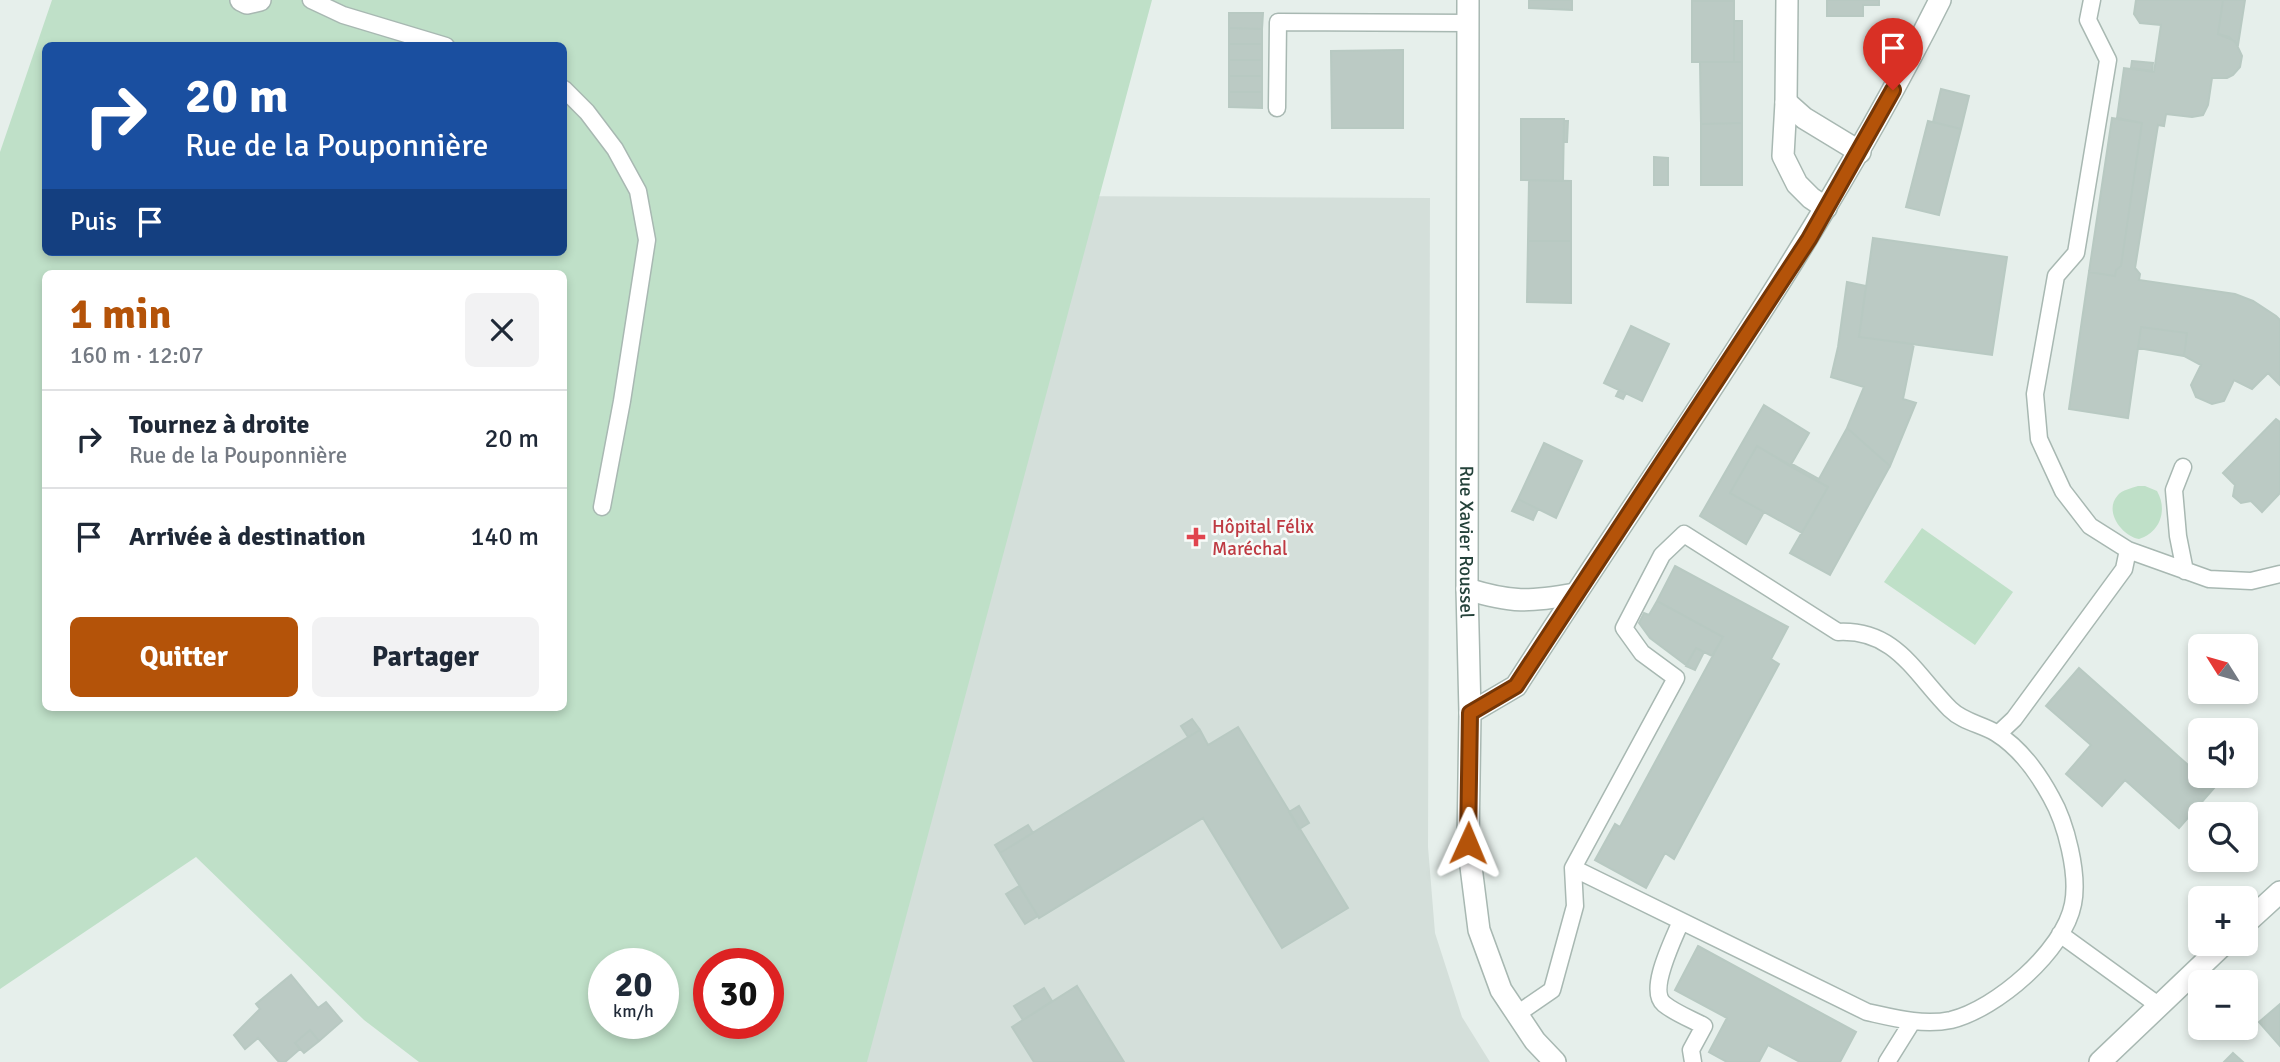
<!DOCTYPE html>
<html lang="fr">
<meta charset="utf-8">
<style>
body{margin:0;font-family:Signika,sans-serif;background:#f2f2f3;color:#1f2937;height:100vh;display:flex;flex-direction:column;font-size:26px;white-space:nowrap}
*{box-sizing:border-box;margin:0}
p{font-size:23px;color:#747a83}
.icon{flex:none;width:38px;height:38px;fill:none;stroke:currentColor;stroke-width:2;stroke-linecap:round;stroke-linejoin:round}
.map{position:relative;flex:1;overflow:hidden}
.panel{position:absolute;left:42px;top:270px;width:525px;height:441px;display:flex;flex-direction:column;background:#fff;border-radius:10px;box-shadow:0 4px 10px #0003}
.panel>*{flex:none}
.banner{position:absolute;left:42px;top:42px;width:525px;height:214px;border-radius:10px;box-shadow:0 4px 10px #0003;background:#1a4fa0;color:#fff;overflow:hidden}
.needle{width:46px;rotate:307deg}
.buttons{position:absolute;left:2188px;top:634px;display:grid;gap:14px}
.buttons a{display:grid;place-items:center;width:70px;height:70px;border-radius:10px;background:#fff;box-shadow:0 4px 10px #0003;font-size:35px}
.speed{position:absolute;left:588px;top:948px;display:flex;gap:14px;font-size:35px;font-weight:700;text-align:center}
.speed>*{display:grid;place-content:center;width:91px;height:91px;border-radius:50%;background:#fff;box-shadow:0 4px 10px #0003;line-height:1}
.speed small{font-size:18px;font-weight:400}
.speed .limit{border:10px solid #d22;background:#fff;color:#111}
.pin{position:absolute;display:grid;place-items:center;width:60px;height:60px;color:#fff;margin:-72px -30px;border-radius:50% 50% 50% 0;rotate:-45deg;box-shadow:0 0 7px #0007}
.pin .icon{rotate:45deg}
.me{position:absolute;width:77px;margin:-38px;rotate:1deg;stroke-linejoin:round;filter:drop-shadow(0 0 5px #0008)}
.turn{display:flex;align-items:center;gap:24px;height:147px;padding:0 28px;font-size:32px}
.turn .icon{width:91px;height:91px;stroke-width:2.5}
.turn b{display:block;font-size:49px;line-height:60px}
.then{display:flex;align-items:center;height:66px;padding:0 28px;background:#0003;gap:14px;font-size:26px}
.round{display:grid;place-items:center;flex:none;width:74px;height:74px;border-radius:10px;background:#f2f2f3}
.head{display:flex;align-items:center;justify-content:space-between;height:119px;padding:0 28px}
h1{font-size:42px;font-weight:700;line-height:52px;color:#b45309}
.button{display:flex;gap:14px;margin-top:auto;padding:14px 28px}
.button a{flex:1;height:80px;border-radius:10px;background:#b45309;color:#fff;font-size:28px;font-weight:700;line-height:80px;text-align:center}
.button a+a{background:#f2f2f3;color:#1f2937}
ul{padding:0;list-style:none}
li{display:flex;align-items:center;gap:21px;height:98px;padding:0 28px;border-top:2px solid #e0e1e3}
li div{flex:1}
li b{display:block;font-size:26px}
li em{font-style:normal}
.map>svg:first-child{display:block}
.built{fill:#d4dfda}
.green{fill:#bfe0c8;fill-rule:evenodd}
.building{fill:#bbcac4;stroke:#b8c9c2;stroke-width:2}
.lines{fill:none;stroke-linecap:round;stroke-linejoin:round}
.service-casing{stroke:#a8b8b2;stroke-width:19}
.minor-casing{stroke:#a8b8b2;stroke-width:24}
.tertiary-casing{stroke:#a8b8b2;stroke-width:24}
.service{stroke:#fff;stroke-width:16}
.minor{stroke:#fff;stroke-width:21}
.tertiary{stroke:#fff;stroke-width:21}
.route-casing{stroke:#753606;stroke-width:18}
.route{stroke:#b45309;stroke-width:12}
.health-dot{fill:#e0444e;stroke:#f7fbf9;stroke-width:2.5}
.labels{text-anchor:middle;stroke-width:5;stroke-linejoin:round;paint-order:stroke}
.health-label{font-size:19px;fill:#be3a42;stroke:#f7fbf9;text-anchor:start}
.street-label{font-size:19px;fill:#24423a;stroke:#f7fbf9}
</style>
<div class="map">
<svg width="2280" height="1062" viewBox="0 0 2280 1062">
<rect width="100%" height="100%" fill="#e6efeb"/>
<path class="built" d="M1064 196 1430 198 1428 847 1435 933 1462 1017 1490 1062H803Z"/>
<path class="green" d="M52 0H1152L867 1062H419L364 1020 196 857 0 989V152ZM46 46H564V252H46ZM46 273H564V707H46ZM604 964H663V1024H604ZM709 964H768V1024H709Z
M2138 486H2145L2157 491C2168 510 2160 533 2139 539 2122 536 2103 511 2118 495 2122 490 2132 488 2138 486Z
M1922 528 2013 592 1975 645 1884 582Z"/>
<path class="building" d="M1529 0H1572V10L1529 8Z
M1827 0H1879V5H1863V16H1827Z
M2136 0H2223L2218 34 2235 41 2242 56 2240 67 2233 75 2227 78H2212L2208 105 2203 115 2192 117 2166 114 2164 126 2158 125 2135 268 2140 274 2139 280 2235 294 2253 301 2276 316 2280 320V385L2268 373 2252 389 2234 380 2224 401 2212 404 2196 397 2191 385 2201 365 2184 356 2187 333 2141 327 2128 418 2069 409 2089 272 2115 276 2116 270 2121 266 2142 123 2117 118 2124 68 2154 72 2161 25 2140 23 2134 14Z
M2223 0H2245L2238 45 2229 37 2218 34Z
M1692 1H1734V62H1692Z
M1229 13H1263L1262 29 1229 28Z
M1734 21H1742V62H1734Z
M1229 28 1262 29V44H1229Z
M1229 44H1262V60H1229Z
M1403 50V128H1332L1331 51Z
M1229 60H1262V76H1229Z
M2132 61 2153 63 2152 71 2131 68Z
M1700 62H1742V123L1701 124Z
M1229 76H1262V92H1229Z
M1941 89 1969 96 1961 129 1933 122Z
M1229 92H1262V108L1229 107Z
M2112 118 2142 123 2121 266 2116 270 2115 276 2089 272Z
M1521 119H1564L1563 181 1521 180Z
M1564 121H1568L1567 142H1564Z
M1928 121 1961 129 1939 215 1906 207Z
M1742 123V185H1701V124Z
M1654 157 1668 158V185H1654Z
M1529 180 1571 181V241H1528Z
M1873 238 2007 257 1992 355 1859 337Z
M1528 241H1571V303L1527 302Z
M1847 282 1866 286 1859 337 1914 344 1903 399 1916 403 1890 466 1847 428 1864 387 1831 377 1838 347Z
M1631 326 1669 344 1642 401 1604 383Z
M2141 327 2187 333 2184 356 2138 348Z
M1619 390 1626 393 1623 399 1616 396Z
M1764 405 1809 433 1790 466 1757 446 1730 493 1764 512 1746 544 1700 516Z
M2276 419 2280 422V493L2262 512 2251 501 2241 503 2233 496 2235 485 2223 473Z
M1847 428 1890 466 1830 575 1790 553 1828 487 1790 466 1792 464 1819 479Z
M1544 443 1582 461 1556 518 1518 499Z
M1757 446 1828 487 1802 533 1730 493Z
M1518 499 1538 509 1533 520 1512 511Z
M1675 566 1788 627 1771 659 1779 664 1674 859 1665 853 1646 888 1595 860 1615 824 1620 827 1723 637 1657 601Z
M1657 601 1723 637 1712 656 1696 648 1686 665 1650 638 1639 623 1644 613 1649 615Z
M1696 648 1704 652 1695 670 1686 666Z
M2079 668 2214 788 2179 828 2125 780 2102 806 2066 774 2091 745 2046 706Z
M1192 719 1200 730 1188 737 1181 726Z
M1238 727 1348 908 1282 948 1203 818 1039 918 1000 853 1200 730 1208 745Z
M1299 806 1309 823 1299 829 1289 812Z
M1028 825 1033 833 1000 853 995 845Z
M1019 886 1038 916 1025 924 1006 894Z
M1698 946 1856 1032 1840 1062H1800L1768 1045 1759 1062H1727L1709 1052 1727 1018 1675 990Z
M291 975 318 1008 326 1002 342 1021 319 1041 310 1030 295 1043 300 1049 285 1062H279L258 1038 245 1049 234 1035 260 1009 256 1004Z
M1077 986 1124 1062H1034L1012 1027Z
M1044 988 1052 1001 1023 1020 1014 1006Z
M2280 1004V1046L2259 1022Z
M310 1030 319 1041 304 1053 295 1043Z
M2233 1053 2243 1062H2224Z"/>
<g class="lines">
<defs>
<path id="service" d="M311 0 343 15 446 46
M2092 0 2088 20 2108 60 2076 253 2056 276 2035 394 2039 439 2063 491 2090 526 2128 550 2209 579 2251 581 2280 574
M564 89 587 112 615 149 638 191 647 240 622 401 602 507
M1277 108 1278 22 1468 23
M2183 467 2174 490 2178 536 2185 571
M1998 734 2014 719 2124 569 2128 550
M1681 921C1674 939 1647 990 1664 1004 1675 1013 1691 1019 1704 1026L1691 1050 1693 1062
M2060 934 2158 1005
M1517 1014 1552 990 1575 906 1573 868 1676 678 1642 653 1624 628 1662 555 1684 534 1838 632C1896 629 1915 674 1950 709 1963 722 1981 724 1996 733 2020 748 2038 773 2051 797 2066 823 2079 874 2073 904 2064 951 1996 1009 1951 1020 1923 1026 1894 1018 1867 1012L1573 868
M1887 1062 1912 1022"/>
<g id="minor">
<path d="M241 0 247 3 260 0"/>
<path id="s1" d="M1468 0 1467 589 1470 713 1468 843 1479 930 1501 990 1535 1041 1555 1062"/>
<path d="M1787 0 1786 102 1783 156 1797 184 1811 198 1826 208"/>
<path d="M1786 102 1804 118 1860 152"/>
<path d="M1467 589C1512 603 1529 602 1575 594"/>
<path d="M1470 713 1516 686C1661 460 1820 241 1940 0"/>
</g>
<path id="tertiary" d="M2245 924 2280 892
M2100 1062 2225 943"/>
</defs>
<use href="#service" class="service-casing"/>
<use href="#minor" class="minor-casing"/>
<use href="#tertiary" class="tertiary-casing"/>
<use href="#service" class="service"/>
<use href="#minor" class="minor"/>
<use href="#tertiary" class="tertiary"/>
</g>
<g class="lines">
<defs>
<path id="route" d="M1468 843 1470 713 1516 686 1809 239 1893 90"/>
</defs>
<use href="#route" class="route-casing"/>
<use href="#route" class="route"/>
</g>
<path class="health-dot" d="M1192.5 526.5h7v7h7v7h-7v7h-7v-7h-7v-7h7z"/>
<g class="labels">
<g class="health-label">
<text x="1212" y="533">Hôpital Félix<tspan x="1212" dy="22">Maréchal</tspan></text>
</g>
<g class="street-label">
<text dy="7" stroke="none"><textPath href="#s1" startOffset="542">Rue Xavier Roussel</textPath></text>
</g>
</g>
</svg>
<div class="buttons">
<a><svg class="needle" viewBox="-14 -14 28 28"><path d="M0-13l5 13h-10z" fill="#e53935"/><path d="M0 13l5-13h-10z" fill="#747a83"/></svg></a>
<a><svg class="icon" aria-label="sound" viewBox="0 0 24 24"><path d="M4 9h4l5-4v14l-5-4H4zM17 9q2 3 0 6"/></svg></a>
<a><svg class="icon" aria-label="search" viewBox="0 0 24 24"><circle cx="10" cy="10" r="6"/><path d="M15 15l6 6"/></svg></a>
<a>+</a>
<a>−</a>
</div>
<div class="speed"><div>20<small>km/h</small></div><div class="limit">30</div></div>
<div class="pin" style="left:1893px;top:90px;background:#d93025"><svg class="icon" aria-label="arrive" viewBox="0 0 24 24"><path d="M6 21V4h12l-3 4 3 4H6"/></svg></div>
<svg class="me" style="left:1468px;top:843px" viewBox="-20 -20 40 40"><path d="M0-17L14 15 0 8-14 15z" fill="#b45309" stroke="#fff" stroke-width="4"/></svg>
<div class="banner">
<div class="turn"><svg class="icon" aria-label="right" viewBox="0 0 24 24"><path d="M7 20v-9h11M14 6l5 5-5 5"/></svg><div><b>20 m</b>Rue de la Pouponnière</div></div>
<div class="then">Puis<svg class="icon" aria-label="arrive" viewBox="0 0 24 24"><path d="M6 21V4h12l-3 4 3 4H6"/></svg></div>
</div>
<section class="panel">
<div class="head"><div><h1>1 min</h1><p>160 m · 12:07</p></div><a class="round"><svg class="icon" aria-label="close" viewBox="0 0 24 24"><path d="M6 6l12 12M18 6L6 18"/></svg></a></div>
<ul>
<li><svg class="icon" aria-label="right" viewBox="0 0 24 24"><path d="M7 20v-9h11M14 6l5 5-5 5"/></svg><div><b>Tournez à droite</b><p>Rue de la Pouponnière</p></div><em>20 m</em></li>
<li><svg class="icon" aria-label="arrive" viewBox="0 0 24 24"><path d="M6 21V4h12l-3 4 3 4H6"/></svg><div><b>Arrivée à destination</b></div><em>140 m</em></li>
</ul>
<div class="button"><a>Quitter</a><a>Partager</a></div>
</section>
</div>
